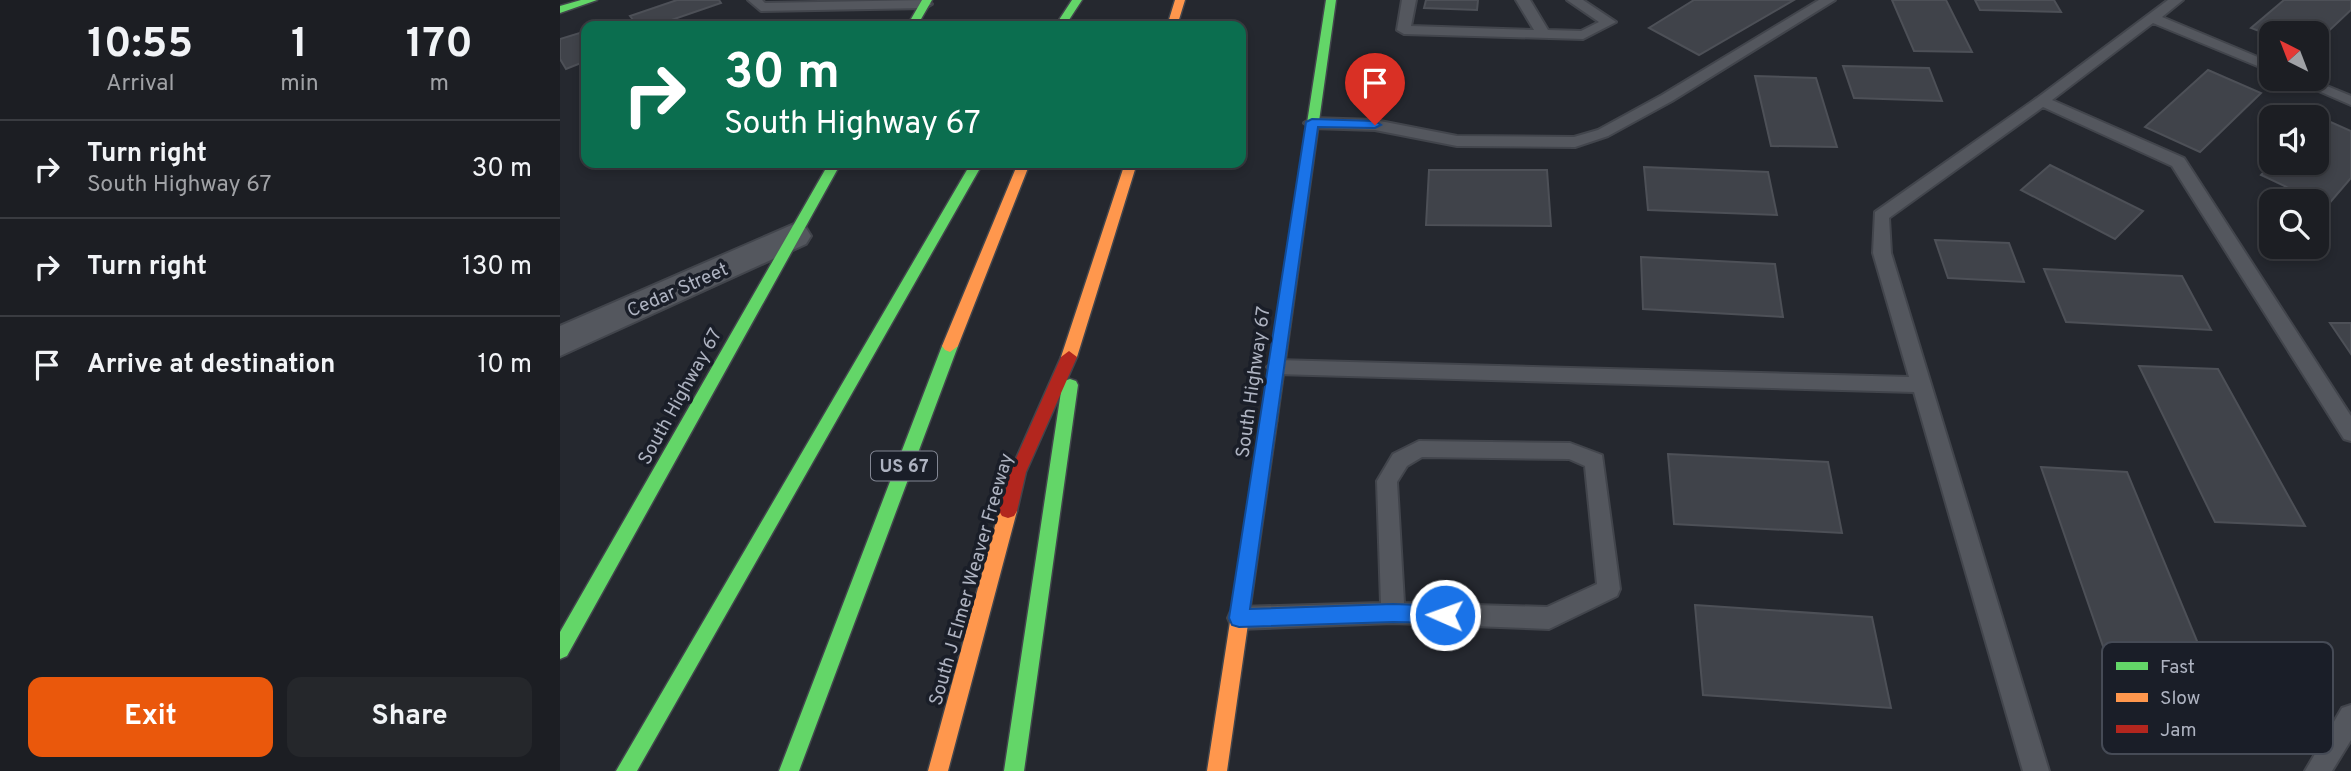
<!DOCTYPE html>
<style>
body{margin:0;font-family:Overpass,sans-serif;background:#25272b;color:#f1f3f6;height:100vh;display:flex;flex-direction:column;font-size:26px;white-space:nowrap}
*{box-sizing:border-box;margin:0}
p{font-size:23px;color:#a0a2a6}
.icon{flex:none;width:38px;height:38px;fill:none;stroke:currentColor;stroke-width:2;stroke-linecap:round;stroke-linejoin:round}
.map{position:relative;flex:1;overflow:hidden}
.panel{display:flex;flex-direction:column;background:#1c1e23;width:560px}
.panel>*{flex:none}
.guide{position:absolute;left:21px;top:21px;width:665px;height:147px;border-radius:14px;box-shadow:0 4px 10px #0003,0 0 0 2px #3a3c41;background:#0b6e4f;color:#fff;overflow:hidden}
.needle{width:46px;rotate:318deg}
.tools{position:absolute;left:1699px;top:21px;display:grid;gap:14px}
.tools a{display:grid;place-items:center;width:70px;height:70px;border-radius:14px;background:#1c1e23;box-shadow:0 4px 10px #0003,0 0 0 2px #3a3c41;font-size:35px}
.pin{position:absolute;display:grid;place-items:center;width:60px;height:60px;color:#fff;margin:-72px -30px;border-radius:50% 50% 50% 0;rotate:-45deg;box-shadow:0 0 7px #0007}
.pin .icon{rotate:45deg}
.me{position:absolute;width:77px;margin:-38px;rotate:272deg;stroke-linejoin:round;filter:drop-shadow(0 0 5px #0008)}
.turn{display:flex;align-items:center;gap:24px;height:147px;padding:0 28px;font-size:32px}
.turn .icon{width:91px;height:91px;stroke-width:2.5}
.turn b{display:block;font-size:49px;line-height:60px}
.eta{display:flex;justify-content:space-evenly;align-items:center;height:119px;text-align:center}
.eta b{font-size:42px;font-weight:700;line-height:49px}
.button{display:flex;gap:14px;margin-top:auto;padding:14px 28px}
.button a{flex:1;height:80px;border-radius:14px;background:#ea580c;color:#fff;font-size:28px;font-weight:700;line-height:80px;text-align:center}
.button a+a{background:#25272b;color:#f1f3f6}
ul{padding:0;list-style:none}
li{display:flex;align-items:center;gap:21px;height:98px;padding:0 28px;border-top:2px solid #3a3c41}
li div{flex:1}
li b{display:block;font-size:26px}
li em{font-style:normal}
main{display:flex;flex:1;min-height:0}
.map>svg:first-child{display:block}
.building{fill:#40434a;stroke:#4d5057;stroke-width:2}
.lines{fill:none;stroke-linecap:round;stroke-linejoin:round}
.lane-casing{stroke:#42454c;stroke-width:4}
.street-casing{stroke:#42454c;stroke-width:4}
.fast-casing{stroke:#42454c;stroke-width:3}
.slow-casing{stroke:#42454c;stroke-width:3}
.jam-casing{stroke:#42454c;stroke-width:3}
.lane{fill:#54575e;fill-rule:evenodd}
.street{fill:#54575e;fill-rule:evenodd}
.fast{fill:#63d668;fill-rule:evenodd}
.slow{fill:#ff974d;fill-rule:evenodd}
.jam{fill:#b3261e;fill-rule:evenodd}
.route{fill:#1a73e8;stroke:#114b97;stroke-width:2}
.labels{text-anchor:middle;stroke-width:7;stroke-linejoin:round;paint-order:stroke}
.shield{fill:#1a1e28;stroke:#828693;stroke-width:2}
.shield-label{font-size:18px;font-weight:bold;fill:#aeb3c1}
.street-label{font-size:19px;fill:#aeb3c1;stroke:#1a1e28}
.key{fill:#1a1e28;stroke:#464b56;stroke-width:2}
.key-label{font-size:19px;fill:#aeb3c1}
</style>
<main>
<section class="panel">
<div class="eta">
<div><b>10:55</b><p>Arrival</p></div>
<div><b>1</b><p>min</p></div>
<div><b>170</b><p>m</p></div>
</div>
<ul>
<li><svg class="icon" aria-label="right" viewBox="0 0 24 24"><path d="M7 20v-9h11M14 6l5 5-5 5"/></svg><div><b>Turn right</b><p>South Highway 67</p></div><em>30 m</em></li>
<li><svg class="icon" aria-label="right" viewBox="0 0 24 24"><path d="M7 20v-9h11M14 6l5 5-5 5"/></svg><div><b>Turn right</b></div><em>130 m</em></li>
<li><svg class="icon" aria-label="arrive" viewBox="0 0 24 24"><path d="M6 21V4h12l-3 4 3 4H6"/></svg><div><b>Arrive at destination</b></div><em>10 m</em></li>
</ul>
<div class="button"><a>Exit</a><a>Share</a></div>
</section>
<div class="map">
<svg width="1791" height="771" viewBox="0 0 1791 771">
<rect width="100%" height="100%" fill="#25282f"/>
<path class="building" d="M117 0H159L161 3 94 26H78L70 16Z
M866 0H918L917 10 864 8Z
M1134 0H1234L1139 55 1089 28Z
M1332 0H1386L1412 52 1354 51Z
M1415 0H1494L1501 12 1420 10Z
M1724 0H1791V10L1757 42V33H1712V36L1691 28Z
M26 31V61L6 69 0 59V39Z
M1283 66 1369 68 1382 101 1294 98Z
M1648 70 1701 93 1640 152 1585 127Z
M1195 76 1256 78 1277 147 1211 146Z
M1757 116 1791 131V178L1767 206 1701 175 1713 163H1757Z
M1490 165 1583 211 1555 239 1461 190Z
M1084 167 1208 172 1217 215 1088 210Z
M869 170H987L991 226 866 225Z
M1375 240 1449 243 1464 282 1388 278Z
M1081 257 1215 264 1223 317 1083 309Z
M1484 269 1622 276 1651 330 1506 322Z
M1770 323H1791V354Z
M1579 366 1658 369 1745 526 1655 522Z
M1108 454 1268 462 1282 533 1114 524Z
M1481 467 1567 472 1644 658 1545 652Z
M1135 605 1312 617 1331 708 1143 695Z"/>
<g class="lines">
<defs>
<path id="lane" d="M188 0H202L205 3 365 0 372 4 365 8 201 11Z
M842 0H856L851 26 974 30 956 0H970L988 30 1021 31 1039 22 1007 0H1023L1056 22 1023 39 844 34 837 30Z
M1259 0H1275L1112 101 1048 136 1015 147 897 146 815 130 752 128 744 123 752 118 815 120 897 136 1014 137 1038 130 1102 95Z
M1608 0H1623L1602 17 1712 63V72L1593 23 1492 100 1624 158 1791 416V441L1784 439 1612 166 1483 107 1329 218 1331 253 1489 771H1463L1354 392 716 374 707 367 716 360 1349 377 1313 253 1315 212 1477 98Z
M1731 79H1750L1791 96V105Z
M859 441 1010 443 1042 455 1060 589 1057 596 989 629 833 623 679 629 671 625 668 618 671 611 679 607 821 603 817 481 833 454ZM862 457 1009 459 1025 466 1037 584 987 607 844 603 837 482 847 466Z
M1791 705V740L1772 771H1745L1782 708Z"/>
<path id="street" d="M234 224 246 228 251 236 246 244 0 356V326Z"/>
<path id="fast" d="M21 0H37L0 13V6Z
M362 0H372L357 26H347Z
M512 0H522L505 26H495Z
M766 0H776L717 421 715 426H703L701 421Z
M269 163H281L7 656 0 659V632Z
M411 163H423L77 771H56Z
M390 340 398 346 239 771H219L382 346Z
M510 379 516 381 518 385 464 771H444L502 385 504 381Z"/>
<path id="slow" d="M615 0H625L617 26H607Z
M458 163H470L398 346 390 352 385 350 382 346Z
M565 163H577L517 357 509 363 501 357Z
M709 415 715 416 717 421 667 771H647L701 421 703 416Z
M448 504 454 506 457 511 388 771H368L439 511 442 506Z"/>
<path id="jam" d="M509 351 517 357 466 472 457 511 454 516 448 518 442 516 439 511 450 472 501 357Z"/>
</defs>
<use href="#lane" class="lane-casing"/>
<use href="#street" class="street-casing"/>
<use href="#fast" class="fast-casing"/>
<use href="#slow" class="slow-casing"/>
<use href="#jam" class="jam-casing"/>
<use href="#lane" class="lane"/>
<use href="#street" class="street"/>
<use href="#fast" class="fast"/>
<use href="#slow" class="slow"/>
<use href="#jam" class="jam"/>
</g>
<path class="route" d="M752 119 815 121 821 125 815 128 758 127 690 609 833 604 885 606 892 609 895 615 892 621 885 623 833 622 679 627 672 625 669 618 746 122Z"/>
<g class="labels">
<rect class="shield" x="311" y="451.5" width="66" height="29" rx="5"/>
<g class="shield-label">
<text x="344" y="472">US 67</text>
</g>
<g class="street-label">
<text transform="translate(117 289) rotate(-24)" y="7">Cedar Street</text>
<text transform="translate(692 382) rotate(-82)" y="7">South Highway 67</text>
<text transform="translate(119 396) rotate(-61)" y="7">South Highway 67</text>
<text transform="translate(410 579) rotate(-74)" y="7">South J Elmer Weaver Freeway</text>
</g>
</g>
<rect x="1542" y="642" width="231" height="112" rx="10" class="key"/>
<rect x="1556" y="662" width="32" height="8" fill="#63d668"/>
<rect x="1556" y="693" width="32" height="9" fill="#ff974d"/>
<rect x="1556" y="725" width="32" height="8" fill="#b3261e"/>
<g class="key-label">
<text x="1600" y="673">Fast</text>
<text x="1600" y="704">Slow</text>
<text x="1600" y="736">Jam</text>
</g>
</svg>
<div class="tools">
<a><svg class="needle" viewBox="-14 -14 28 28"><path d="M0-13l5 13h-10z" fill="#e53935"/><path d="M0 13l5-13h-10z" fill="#a0a2a6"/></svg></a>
<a><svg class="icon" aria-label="sound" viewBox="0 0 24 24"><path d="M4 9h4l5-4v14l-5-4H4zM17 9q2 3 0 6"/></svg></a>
<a><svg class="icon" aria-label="search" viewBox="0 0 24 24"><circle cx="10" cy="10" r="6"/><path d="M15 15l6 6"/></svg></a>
</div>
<div class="pin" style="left:815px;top:125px;background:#d93025"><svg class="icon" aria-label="arrive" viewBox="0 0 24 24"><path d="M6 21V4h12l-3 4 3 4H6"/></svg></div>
<svg class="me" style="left:885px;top:615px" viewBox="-20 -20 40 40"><circle r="17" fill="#1a73e8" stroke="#fff" stroke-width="3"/><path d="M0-11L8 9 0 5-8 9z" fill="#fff"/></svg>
<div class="guide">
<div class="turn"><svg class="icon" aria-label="right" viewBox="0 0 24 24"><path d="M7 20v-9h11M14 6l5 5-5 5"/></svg><div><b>30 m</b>South Highway 67</div></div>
</div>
</div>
</main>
